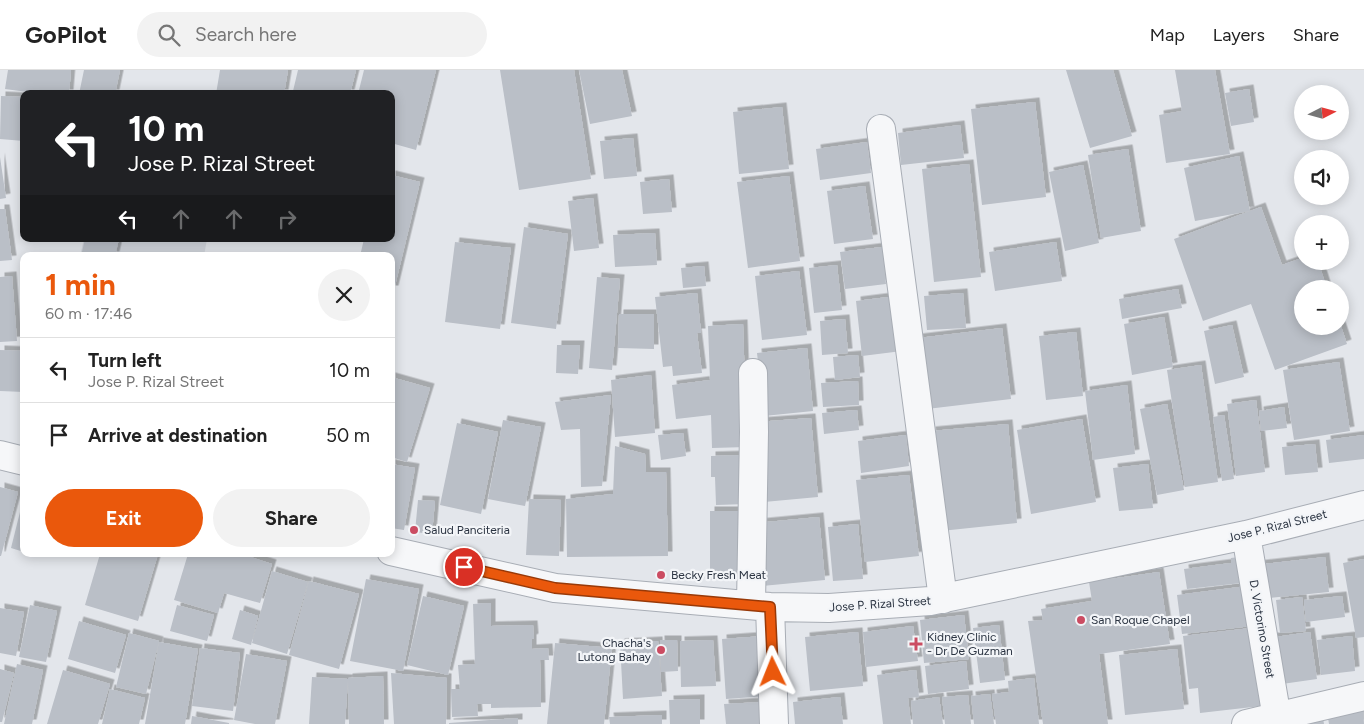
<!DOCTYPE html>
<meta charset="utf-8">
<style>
body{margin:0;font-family:Figtree,sans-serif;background:#f2f2f2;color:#222;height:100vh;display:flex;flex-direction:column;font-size:19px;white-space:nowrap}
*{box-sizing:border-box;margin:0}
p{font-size:16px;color:#767676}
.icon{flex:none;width:28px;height:28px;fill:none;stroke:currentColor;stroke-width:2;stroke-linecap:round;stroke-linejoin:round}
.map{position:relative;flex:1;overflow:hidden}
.side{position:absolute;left:20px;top:182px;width:375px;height:305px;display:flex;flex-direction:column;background:#fff;border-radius:10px;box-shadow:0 2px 12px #0003}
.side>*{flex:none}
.hud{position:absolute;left:20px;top:20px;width:375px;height:152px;border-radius:10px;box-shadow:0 2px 12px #0003;background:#202124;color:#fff;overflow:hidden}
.needle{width:32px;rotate:84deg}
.controls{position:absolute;left:1294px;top:15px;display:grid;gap:10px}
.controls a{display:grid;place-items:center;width:55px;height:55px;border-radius:50%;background:#fff;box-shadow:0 2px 12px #0003;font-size:25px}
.pin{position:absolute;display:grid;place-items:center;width:42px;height:42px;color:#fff;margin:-21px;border:2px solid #fff;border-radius:50%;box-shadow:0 1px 5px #0007}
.me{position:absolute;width:55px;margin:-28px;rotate:358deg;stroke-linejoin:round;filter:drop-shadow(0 0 4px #0008)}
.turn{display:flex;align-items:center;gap:18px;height:105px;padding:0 25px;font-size:22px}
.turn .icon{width:65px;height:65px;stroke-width:2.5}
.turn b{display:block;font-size:35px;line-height:42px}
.lanes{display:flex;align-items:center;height:48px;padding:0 25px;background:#0003;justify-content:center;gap:25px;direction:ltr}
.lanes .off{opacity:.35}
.round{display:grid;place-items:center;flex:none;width:52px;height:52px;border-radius:26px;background:#f2f2f2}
.head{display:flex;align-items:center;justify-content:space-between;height:85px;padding:0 25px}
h1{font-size:30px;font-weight:700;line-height:38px;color:#ea580c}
.button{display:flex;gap:10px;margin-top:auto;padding:10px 25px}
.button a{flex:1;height:58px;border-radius:30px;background:#ea580c;color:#fff;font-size:20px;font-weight:700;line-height:58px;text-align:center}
.button a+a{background:#f2f2f2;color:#222}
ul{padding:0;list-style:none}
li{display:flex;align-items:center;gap:15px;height:65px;padding:0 25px;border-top:1px solid #e0e0e0}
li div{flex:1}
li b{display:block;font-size:19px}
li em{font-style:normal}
header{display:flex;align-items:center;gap:30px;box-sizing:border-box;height:70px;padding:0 25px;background:#fff;border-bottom:1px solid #e0e0e0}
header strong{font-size:24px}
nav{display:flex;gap:28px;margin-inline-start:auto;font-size:18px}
.search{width:350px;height:45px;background:#f2f2f2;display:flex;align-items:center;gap:12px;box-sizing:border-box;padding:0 18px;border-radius:28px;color:#767676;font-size:19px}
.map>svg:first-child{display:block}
.built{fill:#d1d5dc}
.building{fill:#babfc7;filter:url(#shadow)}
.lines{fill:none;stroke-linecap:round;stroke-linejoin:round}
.minor-casing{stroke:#a8adb5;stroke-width:30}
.minor{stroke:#f6f7f9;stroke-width:28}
.route-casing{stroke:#983908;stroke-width:12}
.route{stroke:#ea580c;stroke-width:9}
.poi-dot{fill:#cb4c62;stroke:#f3f5f8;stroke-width:2}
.labels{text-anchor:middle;stroke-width:4.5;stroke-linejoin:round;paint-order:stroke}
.street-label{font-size:12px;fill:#2b3442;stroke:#f3f5f8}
.poi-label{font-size:12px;fill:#2b3442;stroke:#f3f5f8;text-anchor:start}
</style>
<header>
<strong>GoPilot</strong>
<div class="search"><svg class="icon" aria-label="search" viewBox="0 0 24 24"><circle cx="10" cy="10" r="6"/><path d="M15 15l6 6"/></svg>Search here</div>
<nav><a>Map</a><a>Layers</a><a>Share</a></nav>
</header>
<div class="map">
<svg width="1364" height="654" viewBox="0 0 1364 654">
<defs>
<filter id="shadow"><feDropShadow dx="4.5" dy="-4.5" stdDeviation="0" flood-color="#0004"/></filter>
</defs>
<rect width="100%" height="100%" fill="#e3e6eb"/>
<path class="built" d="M84 169H207L204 186H80Z"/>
<path class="building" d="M8 0H71L69 24H42L5 19Z
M84 0H120L115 24H79Z
M220 0H288L284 24H216Z
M298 0H356L350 24H306L293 21Z
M364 0H436L416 80 391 73V24H358Z
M500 0H574L591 109 519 120Z
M579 0H622L632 46 590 54Z
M1066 0H1113L1132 66 1090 78Z
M1175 0H1215L1230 84 1166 93 1159 45 1182 41Z
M1249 19 1254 52 1231 56 1225 23Z
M1 26 24 27V71L0 69Z
M1035 32 1046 127 982 135 971 39Z
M782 37 789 99 739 104 733 42Z
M960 55 964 88 901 95 898 63Z
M633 68 637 106 604 109 600 71Z
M867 72 871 103 820 110 816 79Z
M1128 79 1141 161 1101 168 1088 85Z
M1239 86 1250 141 1195 151 1184 98Z
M0 87 6 128 0 129Z
M969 94 981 207 934 212 922 99Z
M1083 95 1099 173 1065 181 1049 102Z
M391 105 420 112 394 220H391V186H360L364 169H391Z
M789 106 800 191 748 198 737 112Z
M669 109 672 142 643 144 640 112Z
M865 116 873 169 834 174 827 121Z
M593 128 599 178 574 181 568 131Z
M1261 137 1282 195 1302 188V191H1318L1327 219H1302V256H1341L1347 274 1275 300 1251 234 1203 251 1174 169Z
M0 139H5L12 190 0 191Z
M524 157 568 164 556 259 511 253Z
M655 163 657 195 615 197 613 165Z
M85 169H119L115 186H81Z
M455 172 511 178 500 259 445 252Z
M1056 172 1062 211 995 221 989 182Z
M882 177 886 214 845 219 840 182Z
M837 195 842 240 814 243 809 198Z
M704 196 706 216 683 218 681 198Z
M799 201 807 265 762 270 755 206Z
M12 206 17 271 0 272V207Z
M597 207 620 209 612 300 589 298Z
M1178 219 1182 238 1122 249 1119 229Z
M697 223 701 263H697L702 303 673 306 672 296 663 297 655 227Z
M963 223 966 258 927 260 924 226Z
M896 226 902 281 862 286 856 231Z
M619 244H654V279L618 278Z
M1164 247 1173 297 1132 305 1124 254Z
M845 249 848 283 822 285 820 251Z
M743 254 747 377 712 378 711 345 676 349 672 315 710 310 708 256Z
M1232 255 1244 307 1215 314 1204 261Z
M1002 258 1011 329 927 339 918 268Z
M1076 262 1083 326 1046 330 1039 266Z
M557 275H580L578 304 556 303Z
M807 278 813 341 764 346 757 283Z
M0 280 24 281V322L0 321Z
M858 285 860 307 835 310 833 287Z
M1339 292 1350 361 1294 370 1283 300Z
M1201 295 1218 412 1185 417 1167 300Z
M651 305 655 363 615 367 611 310Z
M391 307 430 318 407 392 391 387Z
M858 311 859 335 823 337 821 313Z
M1127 315 1135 384 1093 390 1085 321Z
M611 325 602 416 581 417 580 359 561 360 555 332Z
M1256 330 1265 402 1236 406 1227 334Z
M1167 334 1184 420 1157 425 1140 339Z
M1284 337 1287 358 1261 361 1259 341Z
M857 340 859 360 824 364 822 343Z
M1224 345 1234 409 1222 411 1213 347Z
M811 348 818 427 764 432 756 352Z
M1082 349 1096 432 1031 444 1017 360Z
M503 350 541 357 525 436 488 429Z
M457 353 498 362 481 444 440 435Z
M1008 354 1017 453 941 461 931 361Z
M683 363 686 386 661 390 658 365Z
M906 365 909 396 861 403 858 371Z
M1364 365V389L1329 393 1326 370Z
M1315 374 1318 402 1285 405 1282 377Z
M615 376 645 384 646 402H666L668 486 567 487 566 429 613 424Z
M748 385 747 434 716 435 715 407H711V386Z
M391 394 415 398 404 460 391 458Z
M1148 394 1153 438 1119 441 1113 398Z
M909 405 919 486 865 492 856 410Z
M0 417 18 422 1 486H0Z
M529 429 561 430 559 486 526 485Z
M23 430H24V482L11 478Z
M418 430 435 431 432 464 415 462Z
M710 441H746L745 510H710Z
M819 447 825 510 762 516 756 453Z
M858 454 863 509 833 511 828 457Z
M100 484H158L138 551 85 535Z
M188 484H241L272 494 260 533 224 523 218 543 174 530Z
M1247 486 1250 512 1187 519 1184 499 1231 493V488Z
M1325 487 1329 522 1260 529 1255 495Z
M1364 489V567L1356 568 1343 493Z
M272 501 308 512 287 584 252 573Z
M1159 502 1170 574 1099 584 1108 654H1043L1028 551 1043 550 1041 539 1092 531 1089 512Z
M366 509 419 519 403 601 350 591Z
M309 511 359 524 339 599 289 585Z
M1247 516 1252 556 1182 564 1177 525Z
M423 526 464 536 448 605 407 595Z
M1342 526 1345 547 1306 552 1304 530Z
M1302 527 1306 561 1280 563 1276 530Z
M491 533V556L533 555 534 568 532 569V579L548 578 549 590H540L541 637 491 638V634H477L478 646 452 647 451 619H460L458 595 475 594 473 534Z
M30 535 57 541 46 592 19 587Z
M177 535 214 545 207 571 170 561Z
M0 538 24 542 16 586 0 583Z
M240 540 258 546 251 575 232 569Z
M964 545 969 589 924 593 920 550Z
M79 551 126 565 115 603 68 589Z
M999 555 1005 610 980 613 973 558Z
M913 556 918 591 866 597 863 562Z
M1251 558 1270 635 1200 643 1198 618 1189 619 1183 566Z
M858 562 863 616 810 621 805 567Z
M1310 562 1317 609 1275 615 1268 568Z
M129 563 159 571 146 624 116 617Z
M764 566 769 626 726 629 722 569Z
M1352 566 1355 601 1321 605 1317 570Z
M660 570H677L678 601 661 602Z
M713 570 716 616 681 617 680 571Z
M658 571 662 626 623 629 620 573Z
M159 572 198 579 185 654H145Z
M555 573 612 578 604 654H547Z
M200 578 240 583 233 641 192 636Z
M1177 579 1184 639 1125 645 1119 585Z
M246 584 287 591 275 654H255L234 650Z
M966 591 969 619 928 624 925 596Z
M17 594 43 600 32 654H4Z
M0 599 14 603 2 652H0Z
M63 600 110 614 98 654H47Z
M916 600 919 627 908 628 911 654H883L877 605Z
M391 603 447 608 446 654H394Z
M383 606 384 654H349L348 608Z
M312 607 348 609 345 654H309Z
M1034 608 1039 654H996L992 624 1009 622 1008 611Z
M110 619 145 628 139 654H102Z
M990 624 994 654H974L971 626Z
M968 625 971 654H945L942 627Z
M840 627 843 654H795L793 632Z
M939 627 943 654H913L911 631Z
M700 629V654H670L669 630Z
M763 632 765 654H726L724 634Z
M1363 637 1364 654H1329L1327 642Z
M662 645V654H610L609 647Z
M192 646 229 653V654H191Z
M518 648V654H449V653Z
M1323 648 1324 654H1292Z"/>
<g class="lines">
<defs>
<path id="minor" d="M881 59 943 529
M0 385 24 391
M1246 465 1278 654
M391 481 555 518 770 537 829 538 930 531 1246 465 1364 435
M751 534 754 362 753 303
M770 537 774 654
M1246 654 1364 626"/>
</defs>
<use href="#minor" class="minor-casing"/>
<use href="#minor" class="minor"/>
</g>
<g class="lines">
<defs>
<path id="route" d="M464 497 555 518 770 537 773 602"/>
</defs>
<use href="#route" class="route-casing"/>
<use href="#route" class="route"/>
</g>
<g class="poi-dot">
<circle cx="414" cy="460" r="5"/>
<circle cx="661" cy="505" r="5"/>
<circle cx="1081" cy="550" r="5"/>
<path d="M913.5 566.5h5v5h5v5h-5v5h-5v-5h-5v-5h5z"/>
<circle cx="661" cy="580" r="5"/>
</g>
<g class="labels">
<g class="street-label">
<text transform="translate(1277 456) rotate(-14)" y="4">Jose P. Rizal Street</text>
<text transform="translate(880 534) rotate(-4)" y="4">Jose P. Rizal Street</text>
<text transform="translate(1262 559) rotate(80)" y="4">D. Victorino Street</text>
</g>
<g class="poi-label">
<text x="424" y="464">Salud Panciteria</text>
<text x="671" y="509">Becky Fresh Meat</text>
<text x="1091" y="554">San Roque Chapel</text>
<text x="927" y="571">Kidney Clinic<tspan x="927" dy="14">- Dr De Guzman</tspan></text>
<text x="651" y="577" text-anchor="end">Chacha's<tspan x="651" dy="14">Lutong Bahay</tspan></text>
</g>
</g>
</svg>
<div class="controls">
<a><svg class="needle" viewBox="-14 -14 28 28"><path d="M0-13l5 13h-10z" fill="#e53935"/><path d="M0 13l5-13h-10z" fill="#767676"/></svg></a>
<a><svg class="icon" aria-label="sound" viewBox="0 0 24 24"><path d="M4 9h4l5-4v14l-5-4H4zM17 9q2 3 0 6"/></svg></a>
<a>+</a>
<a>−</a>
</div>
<div class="pin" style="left:464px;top:497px;background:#d93025"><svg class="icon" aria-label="arrive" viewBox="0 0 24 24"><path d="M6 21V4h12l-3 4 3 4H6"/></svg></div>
<svg class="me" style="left:773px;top:602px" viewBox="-20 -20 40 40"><path d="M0-17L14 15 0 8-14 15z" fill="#ea580c" stroke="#fff" stroke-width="4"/></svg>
<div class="hud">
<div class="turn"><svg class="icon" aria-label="left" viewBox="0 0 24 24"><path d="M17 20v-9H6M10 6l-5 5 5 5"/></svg><div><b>10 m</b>Jose P. Rizal Street</div></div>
<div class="lanes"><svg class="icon" aria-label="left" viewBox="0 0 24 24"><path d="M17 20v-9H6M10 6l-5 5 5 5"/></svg><svg class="icon off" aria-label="ahead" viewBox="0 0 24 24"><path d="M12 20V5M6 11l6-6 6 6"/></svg><svg class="icon off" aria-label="ahead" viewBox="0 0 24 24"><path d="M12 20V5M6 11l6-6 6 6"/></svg><svg class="icon off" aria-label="right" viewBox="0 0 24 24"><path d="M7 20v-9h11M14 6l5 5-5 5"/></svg></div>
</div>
<section class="side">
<div class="head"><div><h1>1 min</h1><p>60 m · 17:46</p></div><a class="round"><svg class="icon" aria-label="close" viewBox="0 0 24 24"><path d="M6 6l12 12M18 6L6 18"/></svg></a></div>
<ul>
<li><svg class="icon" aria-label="left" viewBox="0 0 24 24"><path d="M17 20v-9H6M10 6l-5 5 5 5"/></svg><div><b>Turn left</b><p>Jose P. Rizal Street</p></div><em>10 m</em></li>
<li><svg class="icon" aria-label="arrive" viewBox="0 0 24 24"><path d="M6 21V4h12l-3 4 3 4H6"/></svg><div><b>Arrive at destination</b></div><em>50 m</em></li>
</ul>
<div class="button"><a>Exit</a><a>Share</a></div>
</section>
</div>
